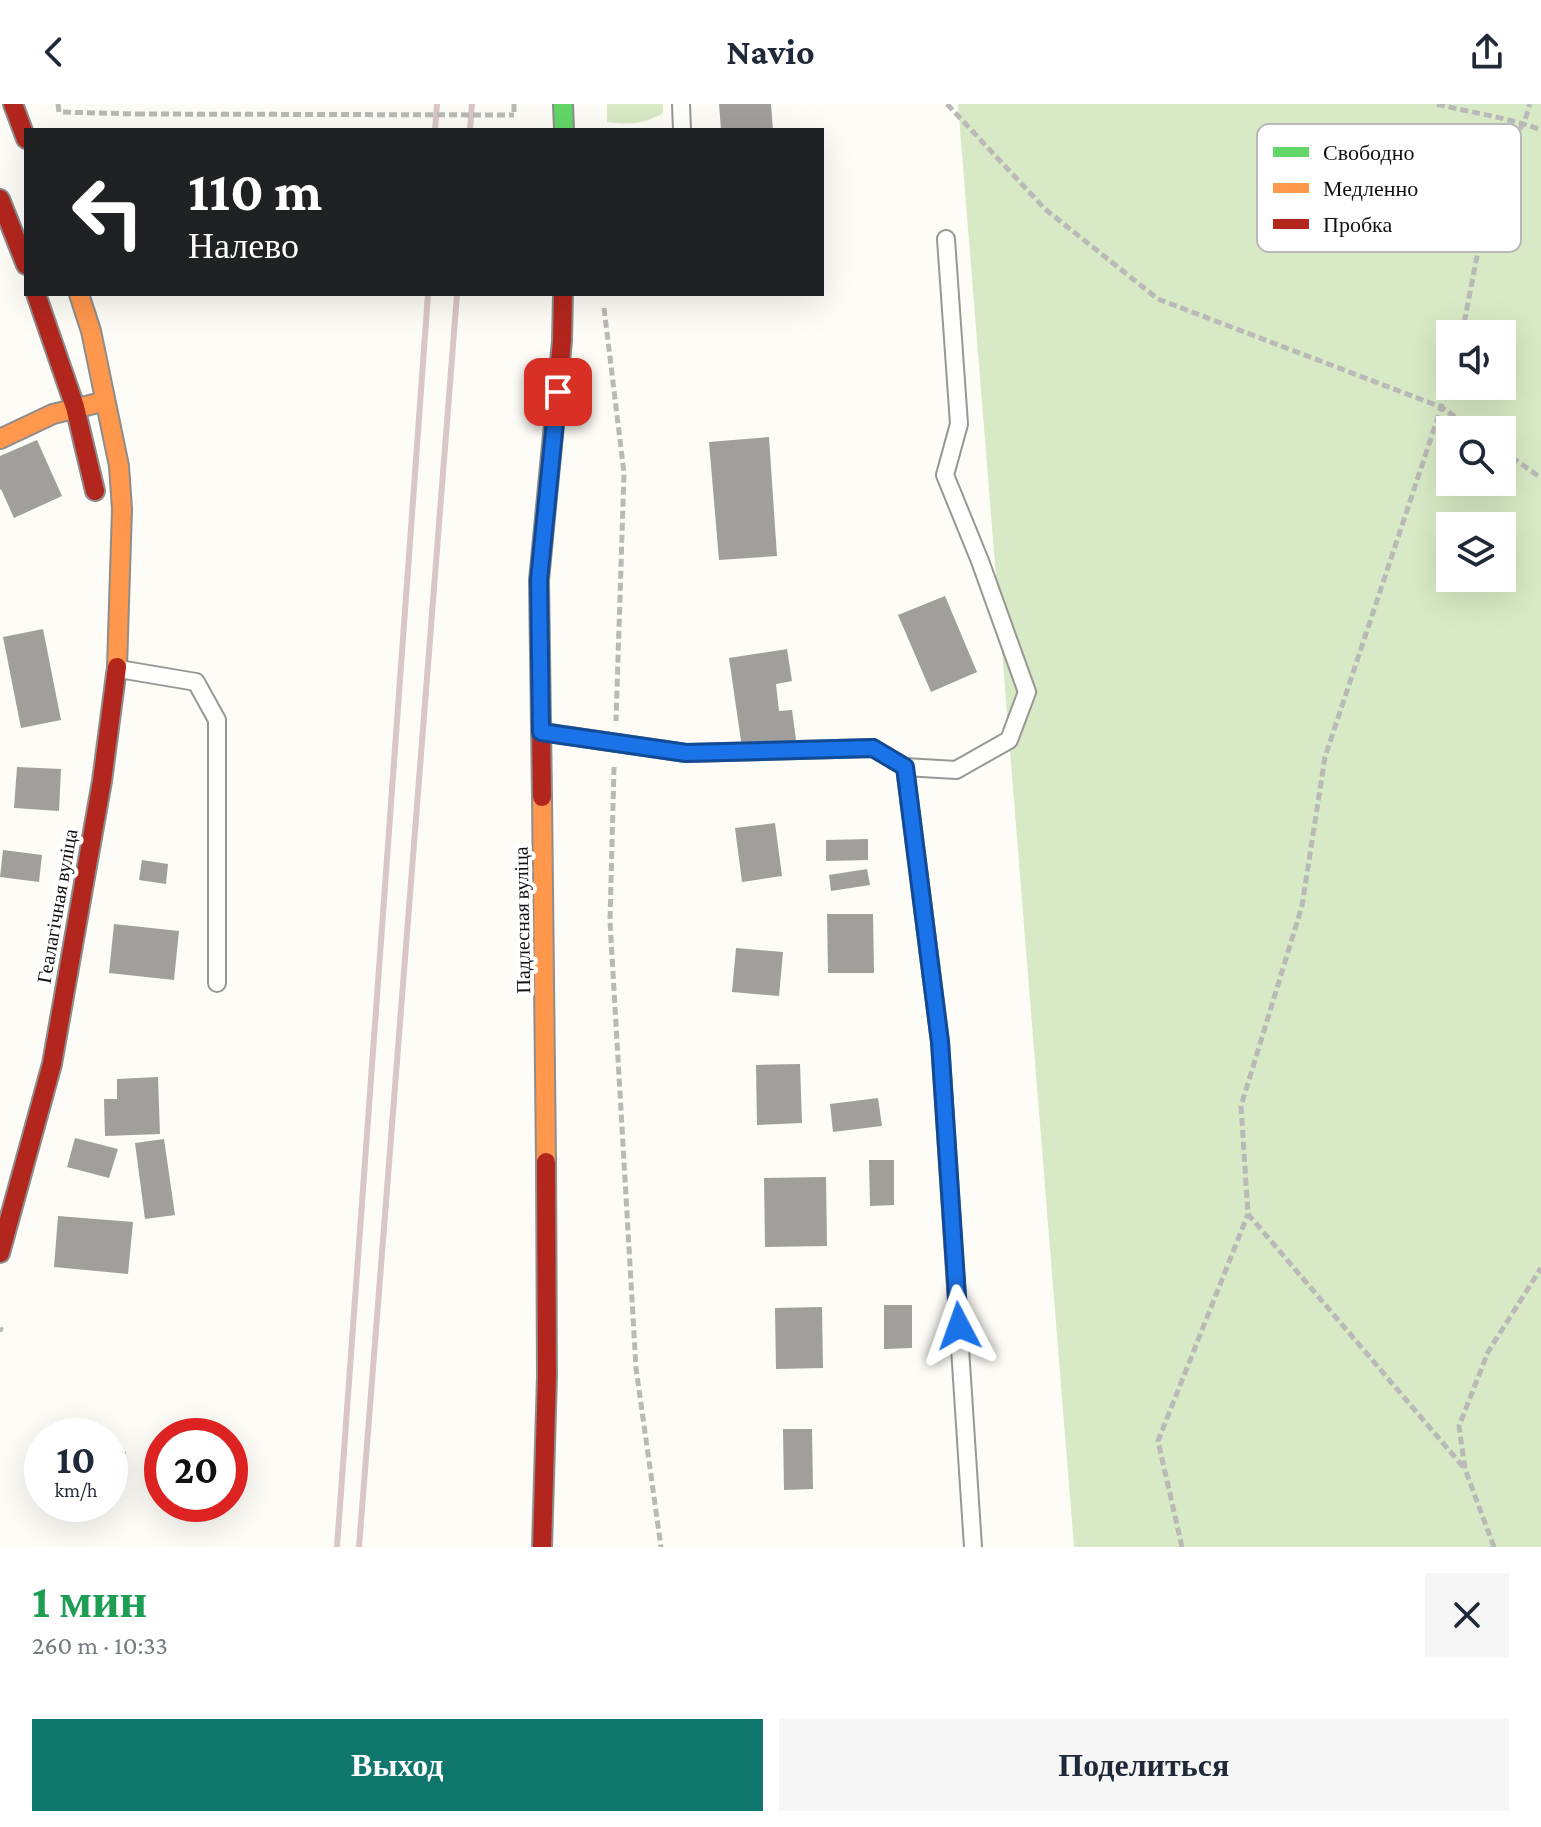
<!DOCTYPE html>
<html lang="ru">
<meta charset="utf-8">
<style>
body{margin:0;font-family:"Crimson Pro",serif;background:#f6f6f7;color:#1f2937;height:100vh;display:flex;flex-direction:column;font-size:30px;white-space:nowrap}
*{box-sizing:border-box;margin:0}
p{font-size:26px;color:#747a83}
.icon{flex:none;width:44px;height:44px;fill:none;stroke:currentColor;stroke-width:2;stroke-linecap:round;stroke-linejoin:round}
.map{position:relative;height:1443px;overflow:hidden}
.side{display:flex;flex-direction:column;background:#fff;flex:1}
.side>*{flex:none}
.guide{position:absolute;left:24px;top:24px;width:800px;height:168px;border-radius:0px;box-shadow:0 8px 32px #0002;background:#202124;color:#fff;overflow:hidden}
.buttons{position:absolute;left:1436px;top:216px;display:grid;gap:16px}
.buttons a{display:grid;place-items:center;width:80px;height:80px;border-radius:0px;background:#fff;box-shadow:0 8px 32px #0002;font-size:40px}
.speed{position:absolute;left:24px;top:1314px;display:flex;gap:16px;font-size:40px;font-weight:700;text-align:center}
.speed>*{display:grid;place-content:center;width:104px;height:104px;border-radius:50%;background:#fff;box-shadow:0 8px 32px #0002;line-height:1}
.speed small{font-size:20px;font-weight:400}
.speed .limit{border:12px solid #d22;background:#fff;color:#111}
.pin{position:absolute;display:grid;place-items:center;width:68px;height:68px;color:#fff;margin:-34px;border-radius:16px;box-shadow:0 4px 12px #0006}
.me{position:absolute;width:88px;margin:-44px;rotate:356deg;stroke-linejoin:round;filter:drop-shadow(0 0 6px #0008)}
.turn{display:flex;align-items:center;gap:28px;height:168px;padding:0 32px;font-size:36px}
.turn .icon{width:104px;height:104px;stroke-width:2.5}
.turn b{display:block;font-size:56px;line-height:68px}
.round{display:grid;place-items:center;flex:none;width:84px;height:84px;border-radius:0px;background:#f6f6f7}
.headline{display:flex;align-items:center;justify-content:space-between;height:136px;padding:0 32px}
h1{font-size:48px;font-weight:700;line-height:60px;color:#1e9e55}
.cta{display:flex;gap:16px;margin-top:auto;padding:16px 32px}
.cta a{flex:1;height:92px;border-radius:0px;background:#0f766e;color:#fff;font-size:32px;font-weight:700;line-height:92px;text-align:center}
.cta a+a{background:#f6f6f7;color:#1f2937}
header{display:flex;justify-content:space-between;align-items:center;height:104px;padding:0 32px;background:#fff;font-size:36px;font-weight:700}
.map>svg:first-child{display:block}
.forest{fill:#d8eac5;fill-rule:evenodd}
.building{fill:#a19f9c}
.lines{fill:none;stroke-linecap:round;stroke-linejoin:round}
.lane-casing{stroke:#979795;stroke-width:20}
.fast-casing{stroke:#8e8d8b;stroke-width:22}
.slow-casing{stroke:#8e8d8b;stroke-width:22}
.jam-casing{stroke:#8e8d8b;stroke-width:22}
.path{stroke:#b9b9b8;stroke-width:5;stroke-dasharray:8 4;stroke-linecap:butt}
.lane{stroke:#fffffe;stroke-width:16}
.fast{stroke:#63d668;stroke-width:18}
.slow{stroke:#ff974d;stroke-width:18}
.jam{stroke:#b3261e;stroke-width:18}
.rail{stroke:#d9c6c7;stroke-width:6}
.path-bridge{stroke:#b9b9b8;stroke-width:5;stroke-dasharray:8 4;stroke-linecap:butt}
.route-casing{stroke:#114b97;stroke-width:20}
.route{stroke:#1a73e8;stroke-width:14}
.labels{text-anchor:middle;stroke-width:8;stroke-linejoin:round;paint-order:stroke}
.street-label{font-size:20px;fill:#111;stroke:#fff}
.key{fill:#fff;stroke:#b8b8b8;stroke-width:2}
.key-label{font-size:22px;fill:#111}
</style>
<header><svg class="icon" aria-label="back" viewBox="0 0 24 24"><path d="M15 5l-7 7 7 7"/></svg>Navio<svg class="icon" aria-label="share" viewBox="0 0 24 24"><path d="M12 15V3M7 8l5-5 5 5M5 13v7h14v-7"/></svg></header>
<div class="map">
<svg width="1541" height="1443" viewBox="0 0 1541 1443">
<rect width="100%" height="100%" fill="#fdfcf7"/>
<path class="forest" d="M607 0H663V9C645 20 628 21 607 18Z
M958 0H1541V1443H1074ZM1450 230H1502V282H1450ZM1450 326H1502V378H1450ZM1450 422H1502V474H1450Z"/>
<path class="building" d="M719 0H771L773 26H721Z
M769 333 777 452 719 456 709 338Z
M37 336 62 392 14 414 1 385 0 386V352Z
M945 492 977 568 931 588 898 511Z
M43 525 61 616 21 624 3 533Z
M787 545 792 577 776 580 779 607 792 606 796 636 742 644 729 554Z
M17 663 61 665 59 707 14 704Z
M775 719 782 772 742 778 735 724Z
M868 735V756L826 757V736Z
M3 746 42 751 39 778 0 773Z
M142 756 168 760 166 780 139 776Z
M867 765 870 781 831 787 829 771Z
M827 810H873L874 869H828Z
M114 820 179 827 174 876 109 869Z
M736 844 783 848 779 892 732 888Z
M800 960 802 1019 757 1021 756 961Z
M158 973 160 1030 105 1032 104 995H117V975Z
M878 994 882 1022 833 1028 830 1000Z
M75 1034 118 1045 109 1074 67 1063Z
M164 1035 175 1111 145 1115 135 1039Z
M869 1056H894V1101L870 1102Z
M826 1073 827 1142 765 1143 764 1074Z
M58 1112 133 1118 128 1170 54 1163Z
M884 1201H912V1244L884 1245Z
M822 1203 823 1264 776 1265 775 1204Z
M783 1325H812L813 1385 784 1386Z
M161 1336H162V1370L152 1368Z
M110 1344 126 1348 112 1397H110Z"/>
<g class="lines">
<defs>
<path id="lane" d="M681 0 682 26
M119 565 196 578 217 616V879
M543 628 686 649 873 644 905 663 940 938 973 1443
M905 663 956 666 1009 636 1027 588 980 457 945 371 959 320 946 135"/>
<path id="fast" d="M563 0 564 26"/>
<path id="slow" d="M79 190 91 227 119 362 122 405 117 563
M0 335 53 310 102 298
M542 693 546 1058"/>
<path id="jam" d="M13 0 26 35
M0 95 26 161
M36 190 75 303 95 387
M542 693 539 476 562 237 563 190
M0 1149 52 960 102 677 117 563
M542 1443 547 1272 546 1058"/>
</defs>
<use href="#lane" class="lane-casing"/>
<use href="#fast" class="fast-casing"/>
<use href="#slow" class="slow-casing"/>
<use href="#jam" class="jam-casing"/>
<path class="path" d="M58 0 59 8 137 10
M514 0V11
M947 0 1045 105 1158 195 1441 303 1474 326
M1437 0C1471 9 1508 13 1541 26
M604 204 624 369 616 617
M1462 230 1495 59 1524 19 1530 0
M1450 277 1325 653 1302 802 1241 1002 1248 1110 1465 1365
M1502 346 1541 374
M614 663 610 817 636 1264 661 1443
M0 1225 3 1226
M1182 1443 1158 1337 1248 1110
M1494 1443 1465 1365 1459 1322 1488 1248 1541 1164"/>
<use href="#lane" class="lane"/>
<use href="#fast" class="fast"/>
<use href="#slow" class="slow"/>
<use href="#jam" class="jam"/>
<path class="rail" d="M435 26 437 0
M470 26 472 0
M337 1443 428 190
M359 1443 457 190"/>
<path class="path-bridge" d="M137 10 514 11"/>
</g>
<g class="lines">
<defs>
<path id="route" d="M558 288 539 476 541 628 686 649 873 644 905 663 940 938 959 1222"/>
</defs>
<use href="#route" class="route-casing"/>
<use href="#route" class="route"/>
</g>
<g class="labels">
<g class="street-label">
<text transform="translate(57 802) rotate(-80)" y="7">Геалагічная вуліца</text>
<text transform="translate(522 816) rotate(-91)" y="7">Падлесная вуліца</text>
</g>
</g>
<rect x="1257" y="20" width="264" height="128" rx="12" class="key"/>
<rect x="1273" y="43" width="36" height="10" fill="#63d668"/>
<rect x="1273" y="79" width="36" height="10" fill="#ff974d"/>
<rect x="1273" y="115" width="36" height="10" fill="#b3261e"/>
<g class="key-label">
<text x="1323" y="56">Свободно</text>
<text x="1323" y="92">Медленно</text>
<text x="1323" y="128">Пробка</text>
</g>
</svg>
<div class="buttons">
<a><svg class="icon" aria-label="sound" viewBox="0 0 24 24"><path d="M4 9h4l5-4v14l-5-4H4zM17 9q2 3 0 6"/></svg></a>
<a><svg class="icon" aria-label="search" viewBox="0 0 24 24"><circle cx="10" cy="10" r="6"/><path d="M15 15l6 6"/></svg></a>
<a><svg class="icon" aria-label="layers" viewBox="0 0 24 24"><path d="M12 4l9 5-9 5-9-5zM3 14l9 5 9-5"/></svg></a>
</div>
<div class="speed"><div>10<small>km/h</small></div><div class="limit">20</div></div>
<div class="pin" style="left:558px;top:288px;background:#d93025"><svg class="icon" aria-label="arrive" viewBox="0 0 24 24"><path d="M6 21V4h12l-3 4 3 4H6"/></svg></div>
<svg class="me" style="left:959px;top:1222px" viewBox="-20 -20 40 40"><path d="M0-17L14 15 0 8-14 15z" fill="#1a73e8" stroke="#fff" stroke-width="4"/></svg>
<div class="guide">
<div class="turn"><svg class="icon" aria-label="left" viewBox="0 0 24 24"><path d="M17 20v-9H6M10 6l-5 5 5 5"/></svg><div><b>110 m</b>Налево</div></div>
</div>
</div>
<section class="side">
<div class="headline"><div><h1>1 мин</h1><p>260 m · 10:33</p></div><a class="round"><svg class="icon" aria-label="close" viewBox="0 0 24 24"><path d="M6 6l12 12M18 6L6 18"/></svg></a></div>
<div class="cta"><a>Выход</a><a>Поделиться</a></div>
</section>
